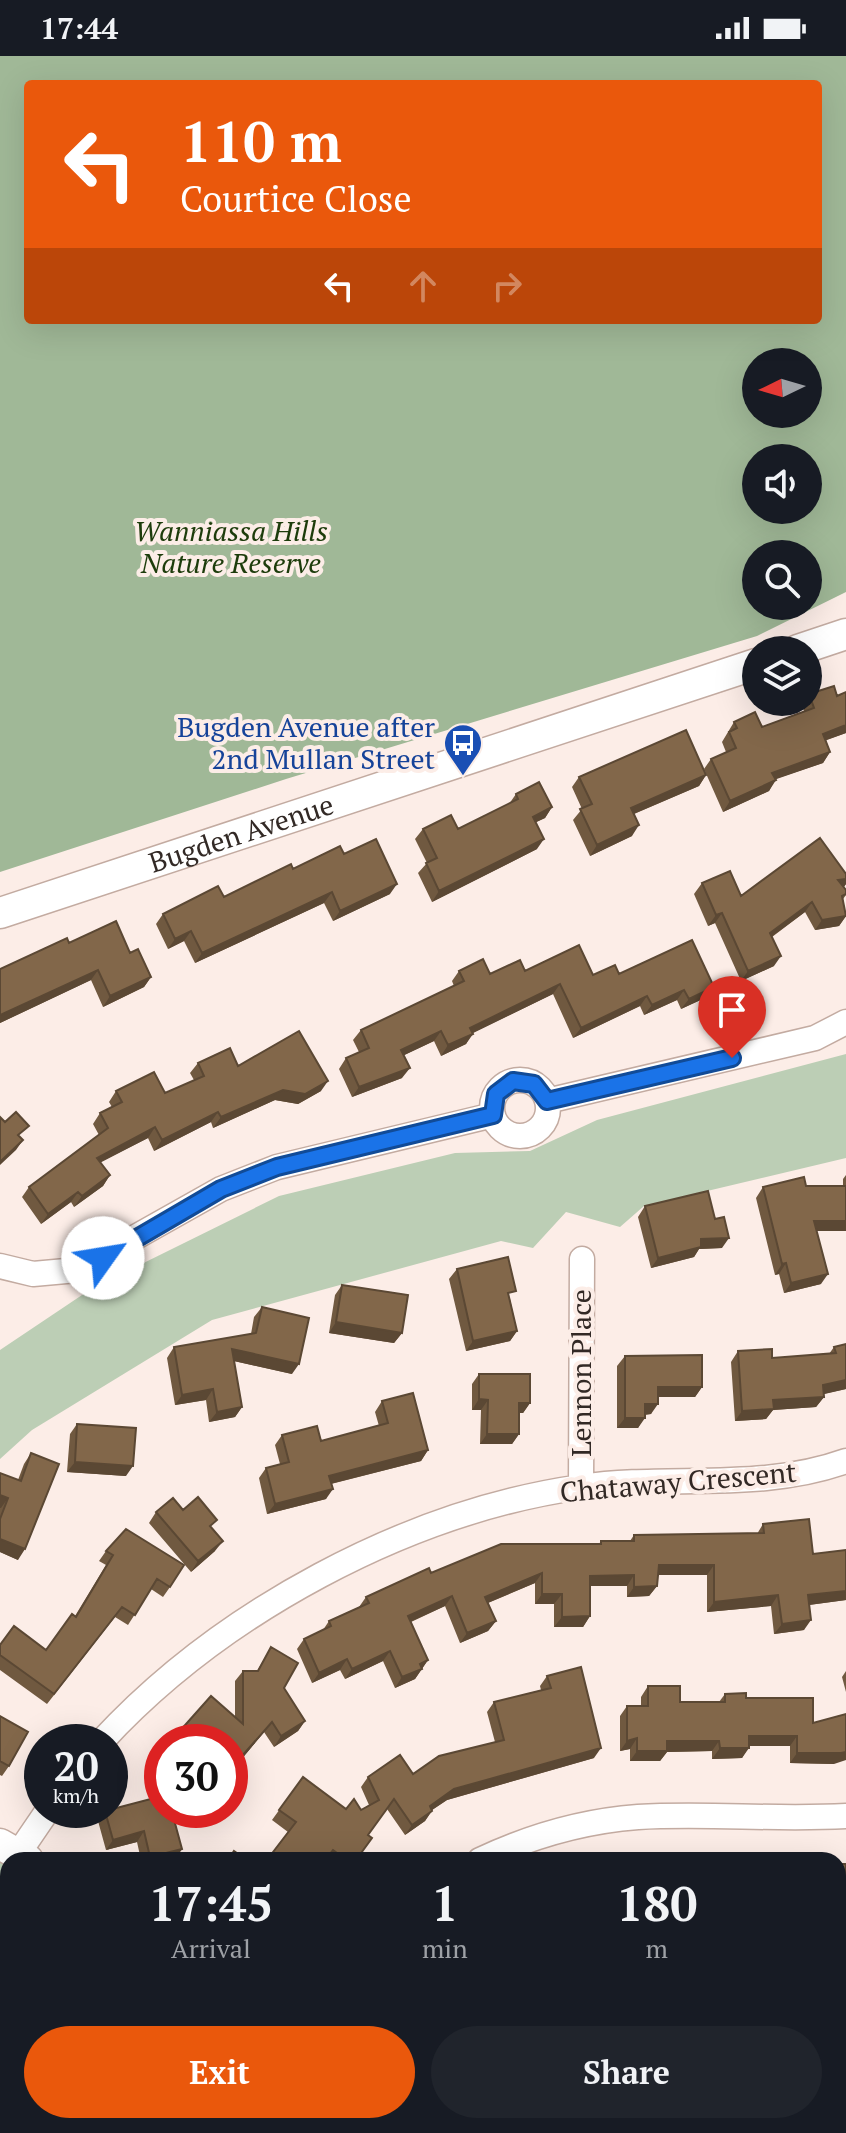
<!DOCTYPE html>
<style>
body{margin:0;font-family:"PT Serif",serif;background:#20242c;color:#f1f3f6;height:100vh;display:flex;flex-direction:column;font-size:30px;white-space:nowrap}
*{box-sizing:border-box;margin:0}
p{font-size:26px;color:#9ea1a6}
.icon{flex:none;width:44px;height:44px;fill:none;stroke:currentColor;stroke-width:2;stroke-linecap:round;stroke-linejoin:round}
.map{position:relative;flex:1;overflow:hidden}
.side{position:absolute;left:0px;top:1796px;width:846px;height:282px;display:flex;flex-direction:column;background:#171b24;border-radius:24px 24px 0 0;box-shadow:0 8px 32px #0002}
.side>*{flex:none}
.guide{position:absolute;left:24px;top:24px;width:798px;height:244px;border-radius:8px;box-shadow:0 8px 32px #0002;background:#ea580c;color:#fff;overflow:hidden}
.needle{width:52px;rotate:265deg}
.buttons{position:absolute;left:742px;top:292px;display:grid;gap:16px}
.buttons a{display:grid;place-items:center;width:80px;height:80px;border-radius:50%;background:#171b24;box-shadow:0 8px 32px #0002;font-size:40px}
.speed{position:absolute;left:24px;top:1668px;display:flex;gap:16px;font-size:40px;font-weight:700;text-align:center}
.speed>*{display:grid;place-content:center;width:104px;height:104px;border-radius:50%;background:#171b24;box-shadow:0 8px 32px #0002;line-height:1}
.speed small{font-size:20px;font-weight:400}
.speed .limit{border:12px solid #d22;background:#fff;color:#111}
.pin{position:absolute;display:grid;place-items:center;width:68px;height:68px;color:#fff;margin:-82px -34px;border-radius:50% 50% 50% 0;rotate:-45deg;box-shadow:0 0 8px #0007}
.pin .icon{rotate:45deg}
.me{position:absolute;width:88px;margin:-44px;rotate:58deg;stroke-linejoin:round;filter:drop-shadow(0 0 6px #0008)}
.turn{display:flex;align-items:center;gap:28px;height:168px;padding:0 24px;font-size:36px}
.turn .icon{width:104px;height:104px;stroke-width:2.5}
.turn b{display:block;font-size:56px;line-height:68px}
.lanes{display:flex;align-items:center;height:76px;padding:0 24px;background:#0003;justify-content:center;gap:40px;direction:ltr}
.lanes .off{opacity:.35}
.eta{display:flex;justify-content:space-evenly;align-items:center;height:136px;text-align:center}
.eta b{font-size:48px;font-weight:800;line-height:56px}
.primary-button{display:flex;gap:16px;margin-top:auto;padding:16px 24px}
.primary-button a{flex:1;height:92px;border-radius:48px;background:#ea580c;color:#fff;font-size:32px;font-weight:800;line-height:92px;text-align:center}
.primary-button a+a{background:#20242c;color:#f1f3f6}
.status{display:flex;justify-content:space-between;align-items:center;height:56px;padding:0 40px;background:#171b24;direction:ltr}
.status svg{height:22px;fill:currentColor}
.map>svg:first-child{display:block}
.green{fill:#bcceb5}
.forest{fill:#a0b897;fill-rule:evenodd}
.lines{fill:none;stroke-linecap:round;stroke-linejoin:round}
.stream{stroke:#778a9d;stroke-width:7}
.minor-casing{stroke:#c3aba1;stroke-width:27}
.tertiary-casing{stroke:#c3aba1;stroke-width:33}
.minor{stroke:#fff;stroke-width:24}
.tertiary{stroke:#fff;stroke-width:30}
.wall{fill:#705940}
.shaded-wall{fill:#5b4834}
.building{fill:#82674a;stroke:#5b4834;stroke-width:2}
.route-casing{stroke:#114b97;stroke-width:20}
.route{stroke:#1a73e8;stroke-width:14}
.labels{text-anchor:middle;stroke-width:8;stroke-linejoin:round;paint-order:stroke}
.park-label{font-size:28px;font-style:italic;fill:#1d3c0b;stroke:#fcede7}
.transit-label{font-size:28px;fill:#164399;stroke:#fcede7;text-anchor:end}
.street-label{font-size:28px;fill:#322925;stroke:#fcede7}
</style>
<div class="status"><b>17:44</b><svg viewBox="0 0 49 12"><path d="M0 12V9h3v3zM5 12V6h3v6zM10 12V3h3v9zM15 12V0h3v12zM26 1h20v11H26zM47 4h2v5h-2z"/></svg></div>
<div class="map">
<svg width="846" height="2077" viewBox="0 0 846 2077">
<rect width="100%" height="100%" fill="#fcede7"/>
<path class="green" d="M846 998V1102L644 1150 620 1171 566 1156 533 1192 501 1185 212 1264 32 1374 0 1403V1294L91 1233 279 1140 455 1097 530 1095 597 1064Z
M0 1806 8 1811V2029L0 2024Z
M846 2042V2077H654L692 2070H838V2044Z
M73 2070H433L441 2077H78Z"/>
<path class="forest" d="M0 0H846V536L757 580 286 723 0 816ZM28 28H818V264H28ZM756 306H808V358H756ZM756 402H808V454H756ZM756 498H808V550H756Z"/>
<g class="lines">
<path class="stream" d="M0 1928 8 1933
M265 2077V2070"/>
<defs>
<path id="minor" d="M492 1052a28 28 0 1 1 56 0a28 28 0 1 1-56 0Z
M547 1045 815 982 846 966
M0 1210 33 1218 77 1214 221 1133 277 1111 493 1059
M581 1431 582 1203
M101 1686C220 1557 406 1456 581 1431 669 1418 760 1436 846 1405
M18 1798 48 1754
M480 1804C529 1781 584 1765 638 1761 707 1757 777 1764 846 1760"/>
<g id="tertiary">
<path d="M798 594 846 578"/>
<path id="s1" d="M0 857 756 608"/>
<path d="M0 1788 28 1804"/>
<path d="M462 2070 471 2077"/>
</g>
</defs>
<use href="#minor" class="minor-casing"/>
<use href="#tertiary" class="tertiary-casing"/>
<use href="#minor" class="minor"/>
<use href="#tertiary" class="tertiary"/>
</g>
<path class="wall" d="M809 638 846 677 826 684 830 696 823 707 775 723 769 735 723 756 704 713 711 703 726 696 722 686 734 666 762 671 804 655 802 649 804 646H808Z
M706 719 699 730 634 758 632 780 590 800 573 764 582 753 572 731 579 721Z
M516 738 552 751 545 762 536 766 537 793 432 846 418 817 427 807 415 783 423 773H458L509 748Z
M344 798 390 838 333 865 324 847 195 907 184 885 168 893 156 868 163 858 224 841 293 813Z
M846 818V828L844 831 846 834V839L843 843 846 860 839 870 815 874 805 856 772 881 774 910 741 925 715 867 708 870 694 838 702 827 741 840Z
M692 884 707 941 681 953 677 944 644 959 640 950 573 982 553 938 472 977 466 988 441 1000 434 985 404 999 402 1022 352 1041 339 1013 346 1002 359 996 353 984 361 974 454 930 452 925 459 915 490 918 525 915 593 919 619 918Z
M69 887 130 897 151 921 144 931 103 951 91 924 0 967V913Z
M198 1007 238 1010 321 1035 298 1048 275 1044 213 1072 211 1066 154 1095 148 1082 100 1106 110 1119 103 1130 74 1151 71 1146 41 1168 22 1141 29 1131 99 1079 93 1068 100 1057 112 1051 109 1046 116 1035 165 1037 194 1024 190 1017Z
M846 1119V1175H817L821 1228 784 1237 779 1218 775 1219 756 1142 763 1131 843 1130V1123Z
M645 1150 722 1192 699 1193 694 1201 651 1212 638 1161Z
M457 1213 510 1243 517 1275 510 1285 466 1295 449 1223Z
M342 1229 402 1277 394 1287 329 1277 335 1239Z
M262 1251 292 1318 234 1305 242 1351 235 1361 209 1366 206 1344 175 1349 167 1302 174 1291 251 1278 254 1261Z
M846 1288V1333L823 1338 824 1341 816 1351 773 1354 766 1363 735 1365 731 1306 738 1295 772 1302 829 1298 834 1291Z
M625 1300 702 1331 695 1341H658L651 1358 645 1359 638 1372H617V1310Z
M479 1318 530 1347 523 1357H519V1378L512 1388H480L481 1354H472V1328Z
M382 1345 428 1394 421 1405 331 1428 326 1443 267 1458 259 1422 266 1412 280 1408 275 1389 282 1379 321 1385 379 1370 375 1356Z
M77 1368 126 1420 67 1416 70 1378Z
M31 1397 18 1504 0 1496V1417L18 1424 24 1408Z
M156 1456 212 1472 215 1495 191 1516 149 1467Z
M763 1468 813 1498 846 1494V1544L809 1549 804 1574 774 1578 771 1550 707 1556V1519H658L657 1530 649 1540 627 1541V1530H590V1560L583 1571H554V1548H535V1527L488 1547 496 1565 488 1575 460 1587 445 1550 411 1566 428 1604 415 1623 395 1632 383 1605 345 1623 340 1614 312 1627 297 1593 304 1583 323 1574 329 1565 359 1551 366 1541 431 1517 599 1488 601 1485H630L634 1479 757 1478Z
M106 1495 170 1531 163 1541 151 1533 128 1569 115 1561 47 1648 0 1614V1589L46 1594 75 1560 106 1509 99 1505Z
M271 1591 284 1632 305 1665 298 1675 274 1691 264 1676 235 1711 230 1707V1686H170L235 1662V1625L243 1615H257Z
M846 1615V1636L842 1621Z
M547 1620 594 1702 447 1744 432 1754 425 1765 405 1779 387 1753 368 1779 356 1804H267L288 1776 272 1764 303 1721 346 1753 361 1754 369 1749 361 1731 368 1721 413 1718 495 1686 487 1656 494 1646 541 1634 540 1630Z
M648 1630 680 1646H719L725 1638 746 1642 813 1667 834 1708 790 1707V1690H749L742 1702 712 1703V1695L667 1696 660 1705H630V1693L620 1695V1660L627 1650H641V1641Z
M0 1660 9 1710 2 1720 0 1719Z
M105 1755 185 1765 175 1768 182 1793 175 1803 172 1804H141L137 1786 106 1794 98 1765Z
M846 1973V2006L838 1994V1980Z"/>
<path class="shaded-wall" d="M846 669V677L816 688 823 678Z
M830 696 823 707 765 727 772 717Z
M706 719 699 730 624 762 631 752Z
M776 724 769 735 723 756 730 745Z
M552 751 545 762 526 771 533 761Z
M639 769 632 780 590 800 597 789Z
M544 783 537 793 432 846 439 835Z
M846 823V828L842 833 838 824Z
M397 828 390 838 333 865 340 855Z
M332 836 324 847 195 907 202 897Z
M812 846 805 856 763 887 770 877Z
M722 857 715 867 708 870 716 859Z
M846 860 839 870 815 874 822 864Z
M191 875 184 885 168 893 175 883Z
M781 900 774 910 741 925 748 915Z
M98 914 91 924 0 967V959Z
M151 921 144 931 103 951 110 940Z
M560 928 553 938 463 982 470 972Z
M714 931 707 941 681 953 689 943Z
M684 934 677 944 644 959 652 949Z
M647 940 640 950 573 982 581 972Z
M441 975 434 985 394 1004 401 994Z
M473 978 466 988 441 1000 448 989Z
M410 1012 402 1022 352 1041 359 1031Z
M328 1025 321 1035 298 1048 275 1044 213 1072 221 1061 283 1034Z
M218 1056 211 1066 154 1095 162 1084Z
M155 1071 148 1082 90 1112 97 1102Z
M23 1084 16 1094 0 1109V1106Z
M110 1119 103 1130 74 1151 82 1140Z
M78 1136 71 1146 41 1168 48 1158Z
M814 1165H846V1175H807Z
M729 1182 722 1192 699 1193 694 1201 651 1212 658 1202 701 1183Z
M786 1207 779 1218 775 1219 782 1208Z
M828 1218 821 1228 784 1237 791 1227Z
M336 1266 402 1277 394 1287 329 1277Z
M517 1275 510 1285 466 1295 473 1285Z
M232 1293 299 1308 292 1318 225 1303Z
M846 1324V1333L816 1340 823 1329Z
M658 1331H702L695 1341H651Z
M213 1333 206 1344 175 1349 182 1339Z
M824 1341 816 1351 773 1354 766 1363 735 1365 742 1355 773 1344Z
M479 1343 488 1344 481 1354H472Z
M519 1347H530L523 1357H512Z
M645 1348H658L651 1358 638 1359Z
M242 1351 235 1361 209 1366 217 1356Z
M625 1362H645L638 1372H617Z
M487 1378H519L512 1388H480Z
M428 1394 421 1405 322 1430 329 1420Z
M75 1406 133 1410 126 1420 67 1416Z
M333 1433 326 1443 267 1458 275 1448Z
M0 1439 8 1442 1 1452H0Z
M0 1483 25 1493 18 1504 0 1496Z
M223 1485 215 1495 191 1516 198 1505Z
M659 1509H714L707 1519H652Z
M542 1517 535 1527 478 1551 485 1541Z
M634 1519 627 1530H583L590 1520Z
M657 1530 649 1540 627 1541 634 1531Z
M846 1535V1544L801 1550 808 1539Z
M542 1538H562L554 1548H535Z
M778 1539 771 1550 707 1556 714 1546Z
M452 1540 445 1550 401 1570 408 1560Z
M590 1560 583 1571H554L562 1561Z
M811 1564 804 1574 774 1578 782 1568Z
M496 1565 488 1575 460 1587 467 1577Z
M390 1595 383 1605 345 1623 352 1613Z
M347 1603 340 1614 312 1627 319 1617Z
M428 1604 415 1623 395 1632 402 1621 420 1608Z
M305 1665 298 1675 274 1691 281 1680Z
M272 1666 264 1676 235 1711 242 1700Z
M749 1680H797L790 1690H742Z
M637 1682 630 1693 620 1695 627 1685Z
M667 1685H719L712 1695 667 1696 660 1705H630L637 1695Z
M601 1692 594 1702 447 1744 423 1760 430 1750 454 1733Z
M720 1692H749L742 1702 712 1703Z
M846 1696V1704L834 1708 790 1707 797 1697Z
M192 1755 185 1765 166 1770 173 1760Z
M432 1755 425 1765 405 1779 412 1769Z
M144 1775 137 1786 106 1794 113 1784Z
M182 1793 175 1803 148 1804 150 1801Z
M838 1876H846V1885L838 1886Z"/>
<path class="building" d="M834 630 837 640 846 636V669L823 678 830 696 772 717 776 724 730 745 711 703 736 692 729 676 737 672 734 666 755 656 762 671 814 652 809 638Z
M686 674 706 719 631 752 639 769 597 789 580 753 592 748 579 721Z
M539 726 552 751 533 761 544 783 439 835 426 807 437 802 423 773 451 759 458 773 518 743 516 738Z
M820 782 846 818V823L838 824 846 834V838L842 840 846 860 822 864 812 846 770 877 781 900 748 915 722 857 716 859 702 827 730 815 741 840Z
M376 783 397 828 340 855 332 836 202 897 191 875 175 883 163 858 218 830 224 841 291 808 293 813 340 790 344 798Z
M116 865 130 897 138 893 151 921 110 940 98 914 0 959V913L67 882 69 887Z
M692 884 714 931 689 943 684 934 652 949 647 940 581 972 560 928 470 972 473 978 448 989 441 975 401 994 410 1012 359 1031 346 1002 369 992 361 974 464 925 459 915 483 903 490 918 520 904 525 915 579 889 593 919 615 909 619 918Z
M299 975 328 1025 305 1038 283 1034 221 1061 218 1056 162 1084 155 1071 97 1102 110 1119 82 1140 78 1136 48 1158 29 1131 108 1072 100 1057 122 1046 116 1035 154 1016 165 1037 204 1020 198 1007 230 992 238 1010Z
M16 1056 29 1070 18 1079 23 1084 0 1106V1061L5 1066Z
M804 1121 806 1130H846V1165H814L828 1218 791 1227 786 1207 782 1208 763 1131Z
M708 1135 715 1163 724 1161 729 1182 701 1183V1191L658 1202 645 1150Z
M508 1201 516 1235 508 1237 517 1275 473 1285 457 1213Z
M342 1229 408 1239 402 1277 336 1266Z
M262 1251 309 1262 299 1308 232 1293 242 1351 217 1356 213 1333 182 1339 174 1291 256 1277Z
M846 1288V1324L823 1329 824 1341 773 1344 774 1353 742 1355 738 1295 772 1293V1302L836 1297 834 1291Z
M702 1299V1331H658V1348H645V1362H625V1300Z
M479 1318H530V1347H519V1378H487L488 1344 479 1343Z
M413 1337 428 1394 329 1420 333 1433 275 1448 266 1412 289 1406 282 1379 317 1370 321 1385 388 1367 382 1345Z
M77 1368 136 1372 133 1410 75 1406Z
M31 1397 59 1408 25 1493 0 1483V1463L8 1442 0 1439V1417L21 1425Z
M198 1441 217 1464 210 1470 223 1485 198 1505 156 1456 173 1442 183 1454Z
M809 1463 813 1498 846 1494V1535L808 1539 811 1564 782 1568 778 1539 714 1546V1509H659L657 1530 634 1531V1519L590 1520V1560L562 1561V1538H542V1517L485 1541 496 1565 467 1577 452 1540 408 1560 428 1604 420 1608 422 1613 402 1621 390 1595 352 1613 347 1603 319 1617 304 1583 331 1570 329 1565 369 1547 366 1541 429 1512 431 1517 501 1488H601V1485H634V1479L764 1477 763 1468Z
M126 1473 184 1509 170 1531 157 1523 135 1559 122 1551 54 1638 0 1599V1589L14 1570 46 1594 72 1558 76 1561 113 1499 106 1495Z
M271 1591 298 1607 284 1632 305 1665 281 1680 272 1666 242 1700 230 1690V1686H225L221 1682 217 1686H170L211 1640 243 1668V1615H258Z
M581 1611 601 1692 454 1733 430 1750 432 1755 412 1769 394 1743 368 1779 372 1782 356 1804H347L333 1794 325 1804H267L296 1766 279 1754 303 1721 346 1753 354 1743 361 1754 379 1744 368 1721 400 1699 413 1718 439 1700 504 1684 494 1646 551 1632 547 1620Z
M648 1630H680V1646H725V1638L746 1637V1642H813V1667L846 1658V1696L841 1697H797V1680H749V1692H720L719 1685H667V1695H637V1682L627 1685V1650H648Z
M0 1660 28 1676 9 1710 0 1705Z
M162 1740V1754H192V1755L173 1760 182 1793 150 1801 144 1775 113 1784 105 1755Z
M234 1795 247 1804H228Z
M838 1808H846V1876H838Z
M846 1973V1985L840 1977Z"/>
<g class="lines">
<defs>
<path id="route" d="M103 1202 221 1133 277 1111 493 1059 496 1038 513 1025 534 1028 547 1045 732 1002"/>
</defs>
<use href="#route" class="route-casing"/>
<use href="#route" class="route"/>
</g>
<defs>
<symbol id="bus-pin" viewBox="-11 -11 22 30"><path d="M0 17L-7.5 6A9.5 9.5 0 1 1 7.5 6Z" fill="#1a4fb4" stroke="#fcede7"/><path d="M-5-6H5V4H4V6H2V4H-2V6H-4V4H-5ZM-3.5-4V0h7V-4ZM-3.5 1.2v1.5H-2V1.2ZM2 1.2v1.5H3.5V1.2Z" fill="#fff"/></symbol>
</defs>
<g fill-rule="evenodd">
<use href="#bus-pin" x="441" y="665" width="44" height="60"/>
</g>
<g class="labels">
<g class="park-label">
<text x="231" y="485">Wanniassa Hills<tspan x="231" dy="32">Nature Reserve</tspan></text>
</g>
<g class="transit-label">
<text x="435" y="681">Bugden Avenue after<tspan x="435" dy="32">2nd Mullan Street</tspan></text>
</g>
<g class="street-label">
<text dy="10" stroke="none"><textPath href="#s1" startOffset="254">Bugden Avenue</textPath></text>
<text transform="translate(581 1317) rotate(-90)" y="10">Lennon Place</text>
<text transform="translate(678 1426) rotate(-5)" y="10">Chataway Crescent</text>
</g>
</g>
</svg>
<div class="buttons">
<a><svg class="needle" viewBox="-14 -14 28 28"><path d="M0-13l5 13h-10z" fill="#e53935"/><path d="M0 13l5-13h-10z" fill="#9ea1a6"/></svg></a>
<a><svg class="icon" aria-label="sound" viewBox="0 0 24 24"><path d="M4 9h4l5-4v14l-5-4H4zM17 9q2 3 0 6"/></svg></a>
<a><svg class="icon" aria-label="search" viewBox="0 0 24 24"><circle cx="10" cy="10" r="6"/><path d="M15 15l6 6"/></svg></a>
<a><svg class="icon" aria-label="layers" viewBox="0 0 24 24"><path d="M12 4l9 5-9 5-9-5zM3 14l9 5 9-5"/></svg></a>
</div>
<div class="speed"><div>20<small>km/h</small></div><div class="limit">30</div></div>
<div class="pin" style="left:732px;top:1002px;background:#d93025"><svg class="icon" aria-label="arrive" viewBox="0 0 24 24"><path d="M6 21V4h12l-3 4 3 4H6"/></svg></div>
<svg class="me" style="left:103px;top:1202px" viewBox="-20 -20 40 40"><circle r="19" fill="#fff"/><path d="M0-13L10 11 0 6-10 11z" fill="#1a73e8"/></svg>
<div class="guide">
<div class="turn"><svg class="icon" aria-label="left" viewBox="0 0 24 24"><path d="M17 20v-9H6M10 6l-5 5 5 5"/></svg><div><b>110 m</b>Courtice Close</div></div>
<div class="lanes"><svg class="icon" aria-label="left" viewBox="0 0 24 24"><path d="M17 20v-9H6M10 6l-5 5 5 5"/></svg><svg class="icon off" aria-label="ahead" viewBox="0 0 24 24"><path d="M12 20V5M6 11l6-6 6 6"/></svg><svg class="icon off" aria-label="right" viewBox="0 0 24 24"><path d="M7 20v-9h11M14 6l5 5-5 5"/></svg></div>
</div>
<section class="side">
<div class="eta">
<div><b>17:45</b><p>Arrival</p></div>
<div><b>1</b><p>min</p></div>
<div><b>180</b><p>m</p></div>
</div>
<div class="primary-button"><a>Exit</a><a>Share</a></div>
</section>
</div>
